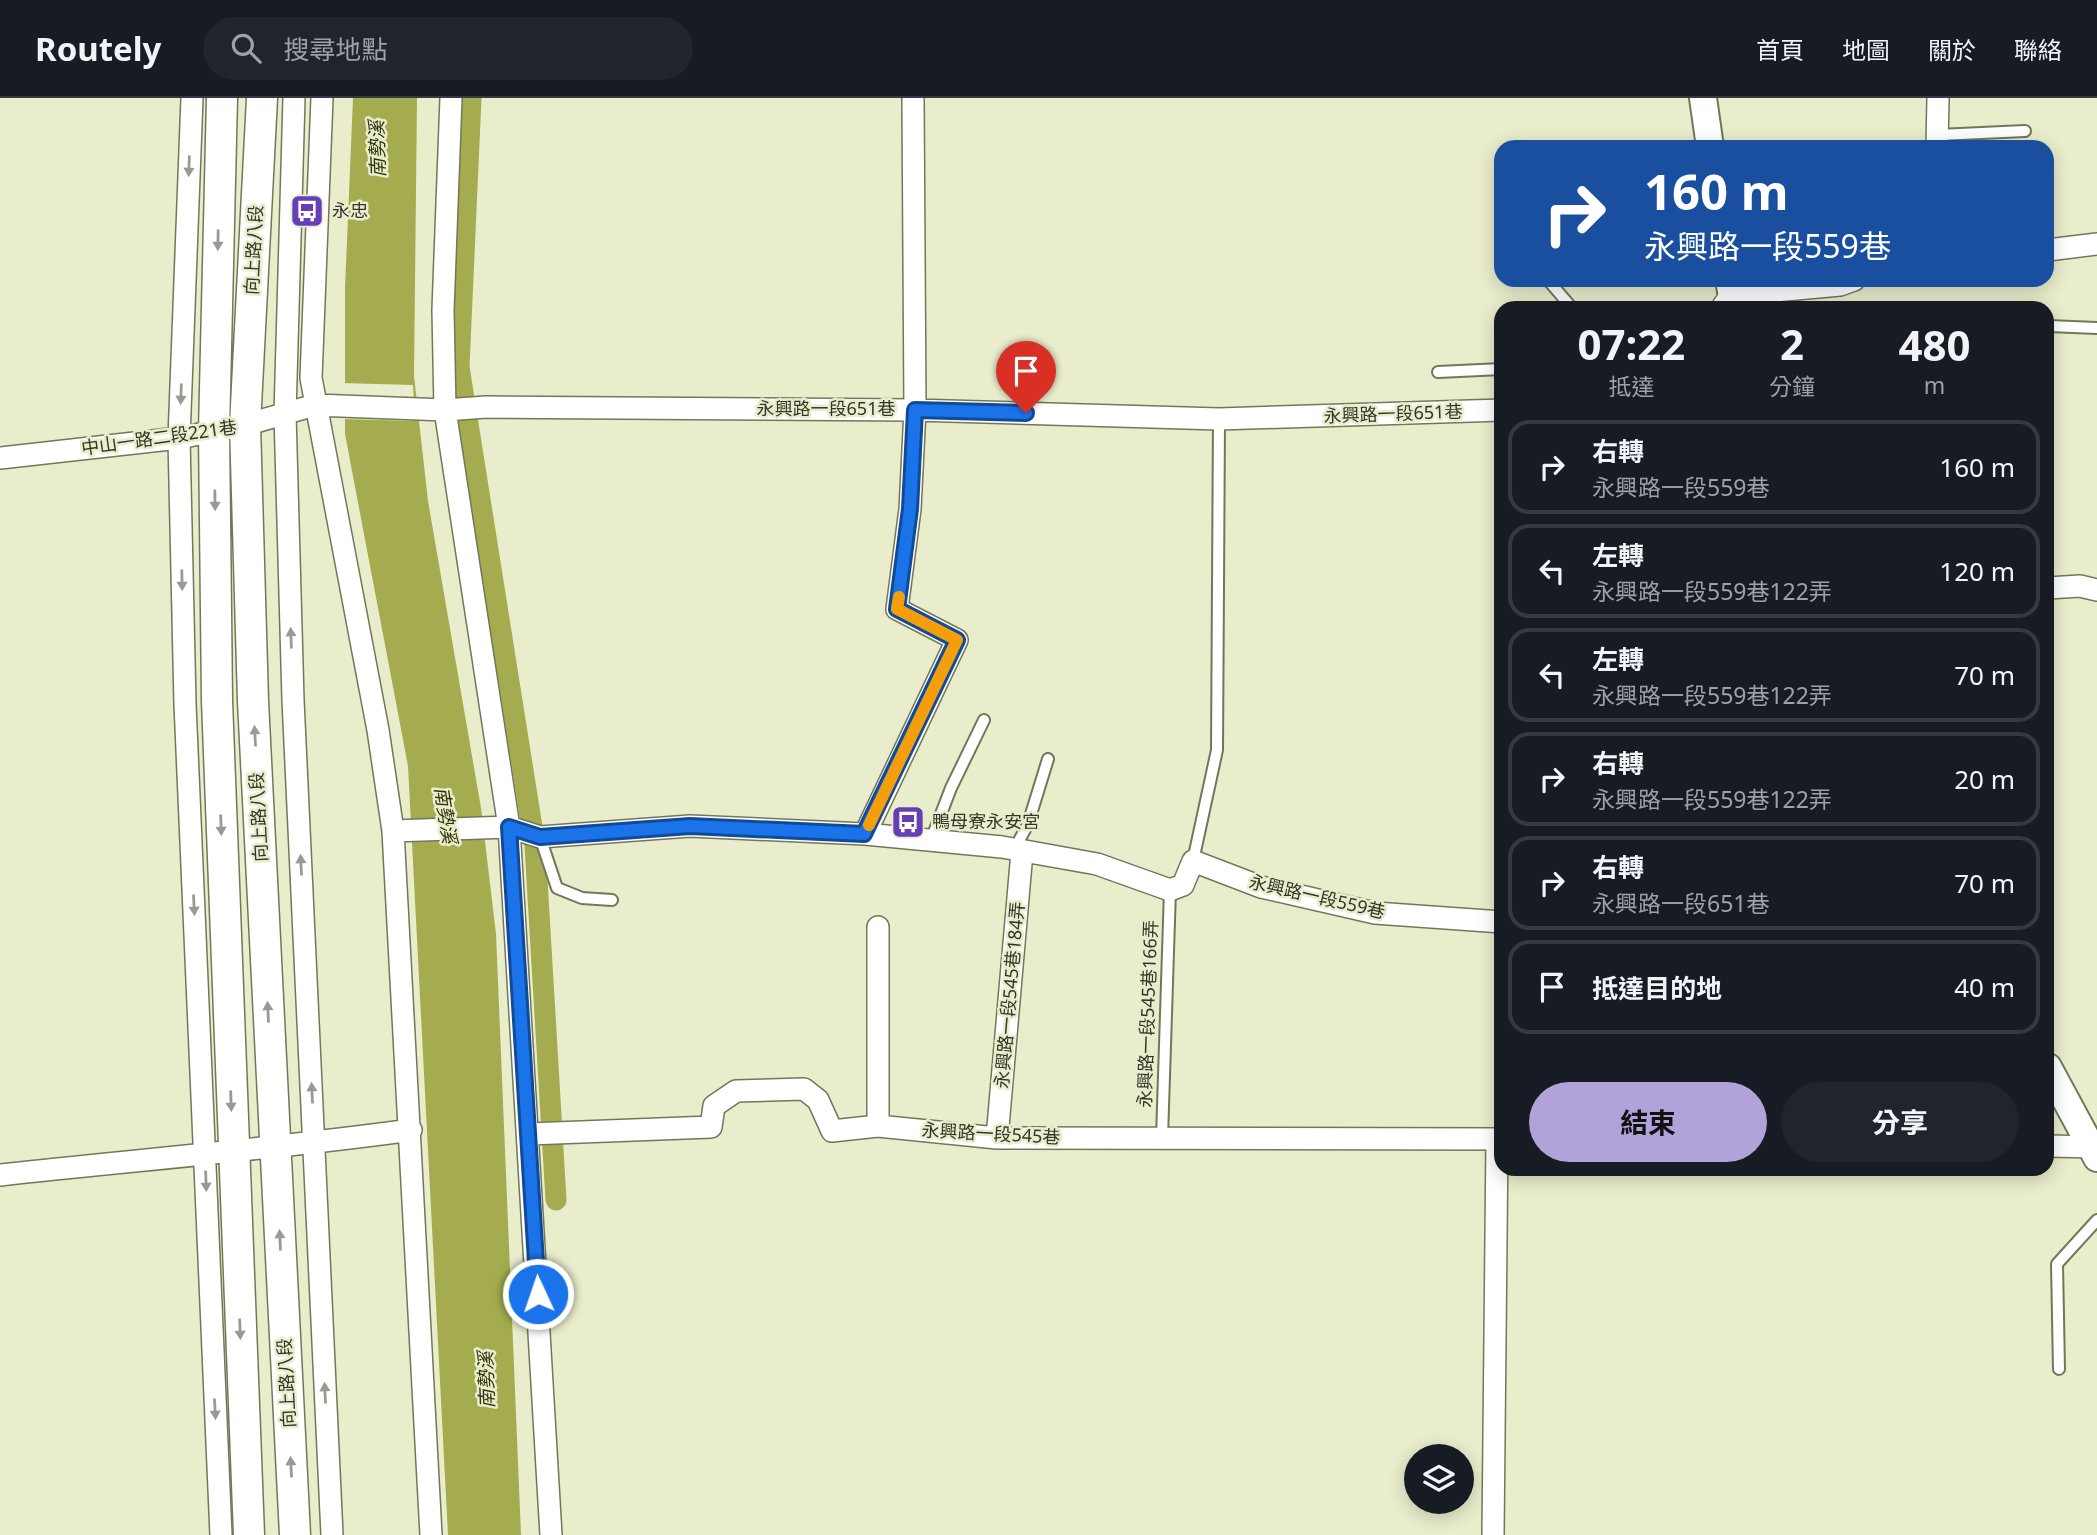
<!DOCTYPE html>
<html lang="zh-TW">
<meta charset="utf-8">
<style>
body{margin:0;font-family:"Noto Sans","Noto Sans TC",sans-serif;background:#20242c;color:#f1f3f6;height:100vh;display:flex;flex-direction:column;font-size:26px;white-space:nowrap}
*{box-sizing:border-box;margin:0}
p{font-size:23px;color:#9ea1a6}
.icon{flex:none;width:38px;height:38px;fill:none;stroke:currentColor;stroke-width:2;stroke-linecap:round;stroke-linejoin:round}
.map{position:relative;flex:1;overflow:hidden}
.sheet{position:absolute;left:1494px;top:203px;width:560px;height:875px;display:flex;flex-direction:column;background:#171b24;border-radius:21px;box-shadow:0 4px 18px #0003}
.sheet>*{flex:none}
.hud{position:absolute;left:1494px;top:42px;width:560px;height:147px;border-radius:21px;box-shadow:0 4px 18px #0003;background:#1a4fa0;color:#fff;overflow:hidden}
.tools{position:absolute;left:1404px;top:1346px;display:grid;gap:14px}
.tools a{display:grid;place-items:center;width:70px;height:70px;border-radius:50%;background:#171b24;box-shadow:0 4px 18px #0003;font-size:35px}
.pin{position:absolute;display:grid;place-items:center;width:60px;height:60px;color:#fff;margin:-72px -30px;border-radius:50% 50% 50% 0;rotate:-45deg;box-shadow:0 0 7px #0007}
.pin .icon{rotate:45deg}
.me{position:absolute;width:77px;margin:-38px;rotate:357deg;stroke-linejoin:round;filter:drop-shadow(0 0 5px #0008)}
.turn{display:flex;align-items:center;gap:24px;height:147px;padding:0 35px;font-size:32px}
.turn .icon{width:91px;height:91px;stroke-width:2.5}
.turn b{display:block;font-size:49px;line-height:60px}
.eta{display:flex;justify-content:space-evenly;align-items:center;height:119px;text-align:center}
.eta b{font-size:42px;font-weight:700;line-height:49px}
.cta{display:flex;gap:14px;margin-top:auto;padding:14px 35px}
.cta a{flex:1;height:80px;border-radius:42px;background:#b2a2da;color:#111;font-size:28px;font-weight:700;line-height:80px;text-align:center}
.cta a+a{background:#20242c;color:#f1f3f6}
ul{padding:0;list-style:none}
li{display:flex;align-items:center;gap:21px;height:94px;margin:0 14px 10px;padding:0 21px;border:4px solid #363941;border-radius:21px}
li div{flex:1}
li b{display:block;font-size:26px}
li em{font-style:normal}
header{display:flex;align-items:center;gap:42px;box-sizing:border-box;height:98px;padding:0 35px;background:#171b24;border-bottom:2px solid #363941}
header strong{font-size:33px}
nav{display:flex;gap:38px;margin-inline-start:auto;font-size:24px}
.search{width:490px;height:63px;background:#20242c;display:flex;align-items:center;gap:18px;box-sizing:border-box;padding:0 24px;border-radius:38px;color:#9ea1a6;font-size:26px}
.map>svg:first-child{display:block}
.water{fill:#a4ac4f}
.pier{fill:#e9edcc}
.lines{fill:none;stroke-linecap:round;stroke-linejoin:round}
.canal{stroke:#a4ac4f;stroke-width:21}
.service-casing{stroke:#737759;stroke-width:14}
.minor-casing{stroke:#737759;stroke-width:24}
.tertiary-casing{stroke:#737759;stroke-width:30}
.secondary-casing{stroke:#737759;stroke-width:33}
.service{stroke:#fff;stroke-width:10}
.minor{stroke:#fff;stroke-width:21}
.tertiary{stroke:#fff;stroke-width:26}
.secondary{stroke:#fff;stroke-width:30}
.oneway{fill:#9a9a94}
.route-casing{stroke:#114b97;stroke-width:18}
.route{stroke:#1a73e8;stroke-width:12}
.slow{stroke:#f59e0b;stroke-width:12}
.labels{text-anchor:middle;stroke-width:5;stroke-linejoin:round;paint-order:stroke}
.poi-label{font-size:18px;fill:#343528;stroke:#e9edcc;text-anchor:start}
.street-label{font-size:18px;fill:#343528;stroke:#e9edcc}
.water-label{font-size:19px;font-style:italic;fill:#2f3109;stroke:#e9edcc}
</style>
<header>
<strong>Routely</strong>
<div class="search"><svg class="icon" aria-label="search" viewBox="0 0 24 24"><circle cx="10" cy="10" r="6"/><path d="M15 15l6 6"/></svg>搜尋地點</div>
<nav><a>首頁</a><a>地圖</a><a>關於</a><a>聯絡</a></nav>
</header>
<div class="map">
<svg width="2097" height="1437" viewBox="0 0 2097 1437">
<rect width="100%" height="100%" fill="#e9edcc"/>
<path class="water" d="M353 0H417L414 278 428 403 481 710 496 836 521 1437H448L408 668 345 336V190Z"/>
<path class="pier" d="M341 285 413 287 415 323 342 321Z"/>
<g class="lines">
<path class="canal" d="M471 0 459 269 535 748 556 1102"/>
<defs>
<path id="service" d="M1938 37 2025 33
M1548 182 1572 210
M2048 228 2097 230
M1438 274 1502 271
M540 739 557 790 582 800 612 802
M931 742 951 690 984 622
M1014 752 1028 726 1048 661
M1193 763 1217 652 1219 321
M1162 1040 1170 792
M2059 1271 2057 1166 2097 1122"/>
<path id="minor" d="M192 0 179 340 185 606 221 1437
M294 0 285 316 293 602 332 1437
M322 0 311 280 378 632 393 733 431 1437
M451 0 443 212 445 312 509 729 551 1437
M1937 49 1938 0
M2048 152 2097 146
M1723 208 1731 197 1840 187 1854 182
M0 360 179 340 245 327 315 307 445 312 486 309 915 312 1219 321 1502 312
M2048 490 2080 488 2097 492
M393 733 509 729 540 739 690 728 865 736 1002 749 1097 766 1170 792 1183 787 1193 763 1261 789 1375 815 1502 824
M865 736 957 542 897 511 910 411 915 312 913 0
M878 1028V829
M529 1036 711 1029 714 1008 736 993 804 991 818 1002 832 1033 878 1028 997 1040 1502 1041
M997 1040 1022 754
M2048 1048 2097 1049
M0 1077C137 1062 274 1051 411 1032
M1493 1437 1497 1041"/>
<path id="tertiary" d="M1703 0 1710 49
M1729 182 1734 210
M2048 969 2097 1060"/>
<path id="secondary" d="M222 0 214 333 217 603 249 1437
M262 0 245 327 253 603 295 1437"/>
</defs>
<use href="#service" class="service-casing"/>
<use href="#minor" class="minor-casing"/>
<use href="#tertiary" class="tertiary-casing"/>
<use href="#secondary" class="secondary-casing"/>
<use href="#service" class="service"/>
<use href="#minor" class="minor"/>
<use href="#tertiary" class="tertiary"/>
<use href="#secondary" class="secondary"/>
</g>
<defs><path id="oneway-solid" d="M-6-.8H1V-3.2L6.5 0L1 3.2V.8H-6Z" transform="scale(1.75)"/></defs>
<g class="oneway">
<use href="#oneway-solid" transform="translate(189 68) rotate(92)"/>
<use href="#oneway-solid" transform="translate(218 142) rotate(91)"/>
<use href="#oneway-solid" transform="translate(181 296) rotate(92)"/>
<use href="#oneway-solid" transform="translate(215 402) rotate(89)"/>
<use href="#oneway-solid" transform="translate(182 482) rotate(89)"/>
<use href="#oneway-solid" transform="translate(291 540) rotate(-92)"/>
<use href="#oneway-solid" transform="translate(255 638) rotate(-93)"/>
<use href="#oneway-solid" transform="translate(221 727) rotate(88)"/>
<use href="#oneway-solid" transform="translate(301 767) rotate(-93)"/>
<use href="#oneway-solid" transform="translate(194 807) rotate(87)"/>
<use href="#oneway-solid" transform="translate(268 914) rotate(-93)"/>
<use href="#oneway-solid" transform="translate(312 995) rotate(-93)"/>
<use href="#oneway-solid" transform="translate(231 1003) rotate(88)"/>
<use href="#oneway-solid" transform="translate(206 1083) rotate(88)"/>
<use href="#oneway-solid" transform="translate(280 1142) rotate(-93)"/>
<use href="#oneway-solid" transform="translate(240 1231) rotate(88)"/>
<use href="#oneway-solid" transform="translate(325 1295) rotate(-93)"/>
<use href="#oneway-solid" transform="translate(215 1311) rotate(87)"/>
<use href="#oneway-solid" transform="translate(291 1369) rotate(-93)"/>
</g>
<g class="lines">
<defs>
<path id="route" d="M538 1196 509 729 540 739 690 728 864 736 957 542 897 511 910 411 915 312 1026 315"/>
</defs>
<use href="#route" class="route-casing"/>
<use href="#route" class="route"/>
<path class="slow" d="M869 727 957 542 897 511 899 499"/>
</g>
<defs>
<symbol id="bus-square" viewBox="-11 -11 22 22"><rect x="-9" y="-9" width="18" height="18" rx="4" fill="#663fb7" stroke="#e9edcc"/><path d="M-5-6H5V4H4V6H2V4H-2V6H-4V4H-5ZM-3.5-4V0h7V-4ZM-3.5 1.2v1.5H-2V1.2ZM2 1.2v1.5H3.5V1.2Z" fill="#fff"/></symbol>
</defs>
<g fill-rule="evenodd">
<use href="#bus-square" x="288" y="94" width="38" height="38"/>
<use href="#bus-square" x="889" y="705" width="38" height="38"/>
</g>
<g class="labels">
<g class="poi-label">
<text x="332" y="119">永忠</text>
<text x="932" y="730">鴨母寮永安宮</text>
</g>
<g class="street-label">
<text transform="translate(254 152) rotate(-87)" y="6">向上路八段</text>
<text x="826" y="317">永興路一段651巷</text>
<text transform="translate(1393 316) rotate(-2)" y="6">永興路一段651巷</text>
<text transform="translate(159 340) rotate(-8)" y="6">中山一路二段221巷</text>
<text transform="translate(259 719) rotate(-93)" y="6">向上路八段</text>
<text transform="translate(1317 799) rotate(13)" y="6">永興路一段559巷</text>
<text transform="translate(1010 897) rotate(-85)" y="6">永興路一段545巷184弄</text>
<text transform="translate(1148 916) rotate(-88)" y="6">永興路一段545巷166弄</text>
<text transform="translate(991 1036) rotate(3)" y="6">永興路一段545巷</text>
<text transform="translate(287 1285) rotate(-93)" y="6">向上路八段</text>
</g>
<g class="water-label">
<text transform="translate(377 51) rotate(-92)" y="7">南勢溪</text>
<text transform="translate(446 717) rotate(81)" y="7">南勢溪</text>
<text transform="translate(486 1282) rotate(-92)" y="7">南勢溪</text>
</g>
</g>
</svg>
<div class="tools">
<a><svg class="icon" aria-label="layers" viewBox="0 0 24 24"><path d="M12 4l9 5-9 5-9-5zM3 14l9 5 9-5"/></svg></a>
</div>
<div class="pin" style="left:1026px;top:315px;background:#d93025"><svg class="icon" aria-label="arrive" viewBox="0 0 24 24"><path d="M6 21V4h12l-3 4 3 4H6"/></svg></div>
<svg class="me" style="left:538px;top:1196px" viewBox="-20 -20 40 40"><circle r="17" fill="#1a73e8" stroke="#fff" stroke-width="3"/><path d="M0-11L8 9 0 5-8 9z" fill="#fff"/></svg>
<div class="hud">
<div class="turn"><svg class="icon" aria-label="right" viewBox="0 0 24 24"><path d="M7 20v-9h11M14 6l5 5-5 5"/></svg><div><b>160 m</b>永興路一段559巷</div></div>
</div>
<section class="sheet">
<div class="eta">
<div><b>07:22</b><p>抵達</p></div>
<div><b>2</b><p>分鐘</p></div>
<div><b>480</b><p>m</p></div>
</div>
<ul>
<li><svg class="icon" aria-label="right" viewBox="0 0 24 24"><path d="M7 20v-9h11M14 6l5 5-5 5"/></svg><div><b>右轉</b><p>永興路一段559巷</p></div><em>160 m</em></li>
<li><svg class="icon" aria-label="left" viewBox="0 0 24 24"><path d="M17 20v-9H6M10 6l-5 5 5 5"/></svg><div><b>左轉</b><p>永興路一段559巷122弄</p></div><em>120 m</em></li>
<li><svg class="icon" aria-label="left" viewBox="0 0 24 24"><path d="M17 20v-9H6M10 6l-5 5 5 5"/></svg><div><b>左轉</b><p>永興路一段559巷122弄</p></div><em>70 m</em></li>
<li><svg class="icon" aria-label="right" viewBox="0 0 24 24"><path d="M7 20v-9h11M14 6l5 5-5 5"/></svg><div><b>右轉</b><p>永興路一段559巷122弄</p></div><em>20 m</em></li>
<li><svg class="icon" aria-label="right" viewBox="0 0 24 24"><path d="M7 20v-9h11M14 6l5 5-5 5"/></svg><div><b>右轉</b><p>永興路一段651巷</p></div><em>70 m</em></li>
<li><svg class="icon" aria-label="arrive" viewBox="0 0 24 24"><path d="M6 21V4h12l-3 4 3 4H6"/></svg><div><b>抵達目的地</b></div><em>40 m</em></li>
</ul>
<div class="cta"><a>結束</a><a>分享</a></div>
</section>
</div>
